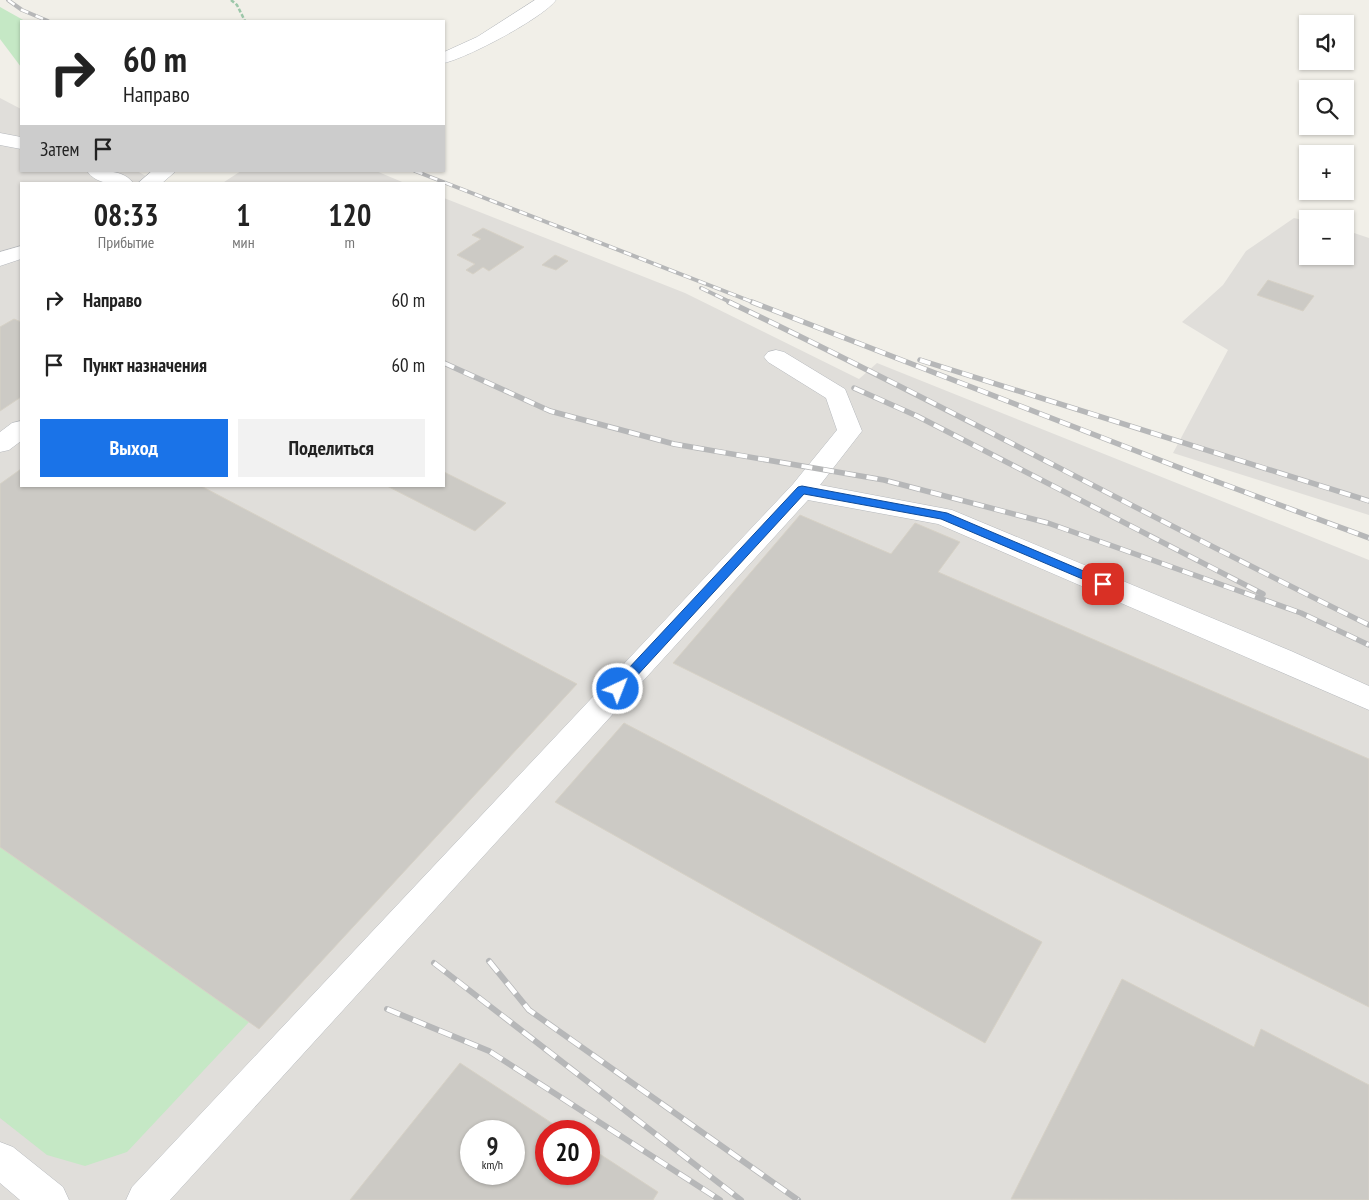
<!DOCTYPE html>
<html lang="ru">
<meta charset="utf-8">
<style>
body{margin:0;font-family:"PT Sans Narrow",sans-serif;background:#f2f2f2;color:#222;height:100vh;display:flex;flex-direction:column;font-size:19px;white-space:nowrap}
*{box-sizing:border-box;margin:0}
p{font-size:16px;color:#767676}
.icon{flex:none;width:28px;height:28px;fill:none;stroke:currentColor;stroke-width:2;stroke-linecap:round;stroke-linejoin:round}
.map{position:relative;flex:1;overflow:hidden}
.panel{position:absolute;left:20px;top:182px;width:425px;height:305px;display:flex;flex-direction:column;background:#fff;border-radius:0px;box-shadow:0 1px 4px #0004}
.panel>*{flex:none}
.guide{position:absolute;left:20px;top:20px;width:425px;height:152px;border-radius:0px;box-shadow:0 1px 4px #0004;background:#fff;color:#222;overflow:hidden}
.buttons{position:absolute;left:1299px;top:15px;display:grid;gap:10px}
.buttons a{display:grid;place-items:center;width:55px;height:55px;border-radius:0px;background:#fff;box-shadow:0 1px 4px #0004;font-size:25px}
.speed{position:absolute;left:460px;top:1120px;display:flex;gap:10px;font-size:25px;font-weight:700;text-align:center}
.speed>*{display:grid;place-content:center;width:65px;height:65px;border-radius:50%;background:#fff;box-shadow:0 1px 4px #0004;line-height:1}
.speed small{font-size:12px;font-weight:400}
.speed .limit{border:8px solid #d22;background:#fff;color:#111}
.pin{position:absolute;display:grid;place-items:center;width:42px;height:42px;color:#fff;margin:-21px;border-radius:10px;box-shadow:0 2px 8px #0006}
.me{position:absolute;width:55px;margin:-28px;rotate:43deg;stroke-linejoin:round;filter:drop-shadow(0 0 4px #0008)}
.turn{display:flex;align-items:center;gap:18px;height:105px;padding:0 20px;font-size:22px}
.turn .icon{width:65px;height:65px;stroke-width:2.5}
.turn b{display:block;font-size:35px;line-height:42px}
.then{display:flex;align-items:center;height:48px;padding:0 20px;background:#0003;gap:10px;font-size:19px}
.eta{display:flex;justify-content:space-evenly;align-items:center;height:85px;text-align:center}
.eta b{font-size:30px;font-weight:600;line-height:35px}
.button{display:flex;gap:10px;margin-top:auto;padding:10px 20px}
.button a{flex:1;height:58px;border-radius:0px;background:#1a73e8;color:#fff;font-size:20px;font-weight:600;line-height:58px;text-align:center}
.button a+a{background:#f2f2f2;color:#222}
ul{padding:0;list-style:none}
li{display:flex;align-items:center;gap:15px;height:65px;padding:0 20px}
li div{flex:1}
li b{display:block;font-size:19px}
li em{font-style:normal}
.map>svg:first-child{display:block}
.industrial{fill:#e0deda;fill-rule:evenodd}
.green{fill:#c5e8c5}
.building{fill:#cccac5;stroke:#d6d1c6;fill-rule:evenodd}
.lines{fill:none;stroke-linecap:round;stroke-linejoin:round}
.minor-casing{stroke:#b5b8bc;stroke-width:1}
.path{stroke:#9cc7a9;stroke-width:2.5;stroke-dasharray:4 2;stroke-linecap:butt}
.minor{fill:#fff;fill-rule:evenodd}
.rail-far2-casing{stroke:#b6b7b8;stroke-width:4}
.rail-far1-casing{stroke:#b6b7b8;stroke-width:5.5}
.rail-casing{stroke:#b6b7b8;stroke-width:6}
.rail-far2{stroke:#fff;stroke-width:2.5;stroke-dasharray:8;stroke-linecap:butt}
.rail-far1{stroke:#fff;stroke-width:4;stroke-dasharray:11;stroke-linecap:butt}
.rail{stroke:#fff;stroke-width:4.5;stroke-dasharray:14;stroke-linecap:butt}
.route{fill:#1a73e8;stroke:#114b97}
</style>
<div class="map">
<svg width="1369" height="1200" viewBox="0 0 1369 1200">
<rect width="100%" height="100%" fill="#f1efe8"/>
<path class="industrial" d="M0 98 21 109V171H137L160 184H21V486H444V198L685 293 859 379 877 363 1369 560V1200H0ZM471 1131H514V1174H471ZM546 1131H589V1174H546Z
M241 171H376L407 184H221Z
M1294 218 1307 221 1308 256H1345V230L1369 238V515L1173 453 1228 350 1182 322 1223 285 1246 251Z"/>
<path class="green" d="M0 7 25 21H21V67L0 39Z
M0 847 249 1022 127 1152 85 1166 47 1155 0 1118Z"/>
<path class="building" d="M483 228 524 247 489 271 483 267 473 274 466 270 475 264 457 255 481 239 472 235Z
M555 255 568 261 556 270 542 265Z
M1268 280 1314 296 1303 311 1257 295Z
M14 319 21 322V397L0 411V327Z
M21 469V486H201L577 684 259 1029 0 847V484Z
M444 472 506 503 475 531 387 486H444Z
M800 515 891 554 915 523 960 542 938 572 1369 759V1007L673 663Z
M624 723 1042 942 985 1043 555 802Z
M1122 979 1254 1047 1261 1029 1369 1085V1200L1011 1199Z
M460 1063 564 1131H546V1174H589V1147L658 1192 653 1200H350ZM471 1131H514V1174H471Z"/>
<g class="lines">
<defs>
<path id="minor" d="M535 0H556C543 18 467 58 444 63V52L477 37Z
M0 133 21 137V149L0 145Z
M87 171C103 171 124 169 134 184 118 184 97 186 87 171Z
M152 171H176L161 184H137Z
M21 246V259L0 266V252Z
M776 350 784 352 845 389 862 431 820 485 952 510 1291 651 1369 686V710L938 524 808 500 170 1200H126L132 1187 793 484 837 430 826 398 768 362 764 357 768 352Z
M21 421V441L9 450 0 452V432L12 423Z
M0 1142 13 1147 63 1187 69 1200H20L0 1183Z"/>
</defs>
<use href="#minor" class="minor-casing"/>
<path class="path" d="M231 0 237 5 245 21"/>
<use href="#minor" class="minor"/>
<defs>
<path id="rail-far2" d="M8 0 22 10 48 21
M415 171 755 303
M701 288 732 303"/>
<path id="rail-far1" d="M729 302C945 405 1154 520 1369 625
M752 302 1188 471 1369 538
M920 360 1369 501
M444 363 550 411 674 444 884 480 1048 523 1301 613 1369 645
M854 388 917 416 1263 594"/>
<path id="rail" d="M489 961 529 1010 798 1200
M434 963 741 1200
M387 1009 489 1051 720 1200"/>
</defs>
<use href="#rail-far2" class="rail-far2-casing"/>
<use href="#rail-far1" class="rail-far1-casing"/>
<use href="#rail" class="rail-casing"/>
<use href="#rail-far2" class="rail-far2"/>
<use href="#rail-far1" class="rail-far1"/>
<use href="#rail" class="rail"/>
</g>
<path class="route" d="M802 486 947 513 1107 581 1109 584 1103 588 1099 586 941 519 804 494 622 692H613L612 689 613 685 798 487Z"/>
</svg>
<div class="buttons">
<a><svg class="icon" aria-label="sound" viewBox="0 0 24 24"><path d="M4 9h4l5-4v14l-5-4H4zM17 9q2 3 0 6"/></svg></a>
<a><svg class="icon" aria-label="search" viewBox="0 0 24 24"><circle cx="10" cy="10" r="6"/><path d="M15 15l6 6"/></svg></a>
<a>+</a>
<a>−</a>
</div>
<div class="speed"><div>9<small>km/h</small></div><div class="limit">20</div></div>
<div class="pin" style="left:1103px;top:584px;background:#d93025"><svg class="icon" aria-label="arrive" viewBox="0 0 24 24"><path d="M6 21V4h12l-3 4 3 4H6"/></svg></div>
<svg class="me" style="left:618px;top:689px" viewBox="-20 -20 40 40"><circle r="17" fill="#1a73e8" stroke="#fff" stroke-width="3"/><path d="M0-11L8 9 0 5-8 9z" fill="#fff"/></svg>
<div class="guide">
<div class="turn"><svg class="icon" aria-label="right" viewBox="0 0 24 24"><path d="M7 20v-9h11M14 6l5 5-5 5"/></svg><div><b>60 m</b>Направо</div></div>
<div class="then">Затем<svg class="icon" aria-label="arrive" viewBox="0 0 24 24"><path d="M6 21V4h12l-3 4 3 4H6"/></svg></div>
</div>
<section class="panel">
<div class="eta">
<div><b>08:33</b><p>Прибытие</p></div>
<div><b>1</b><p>мин</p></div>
<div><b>120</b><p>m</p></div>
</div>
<ul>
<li><svg class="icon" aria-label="right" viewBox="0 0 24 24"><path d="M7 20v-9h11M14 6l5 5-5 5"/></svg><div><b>Направо</b></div><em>60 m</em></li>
<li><svg class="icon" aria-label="arrive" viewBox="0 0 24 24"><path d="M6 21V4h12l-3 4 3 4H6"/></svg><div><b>Пункт назначения</b></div><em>60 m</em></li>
</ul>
<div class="button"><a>Выход</a><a>Поделиться</a></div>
</section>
</div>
